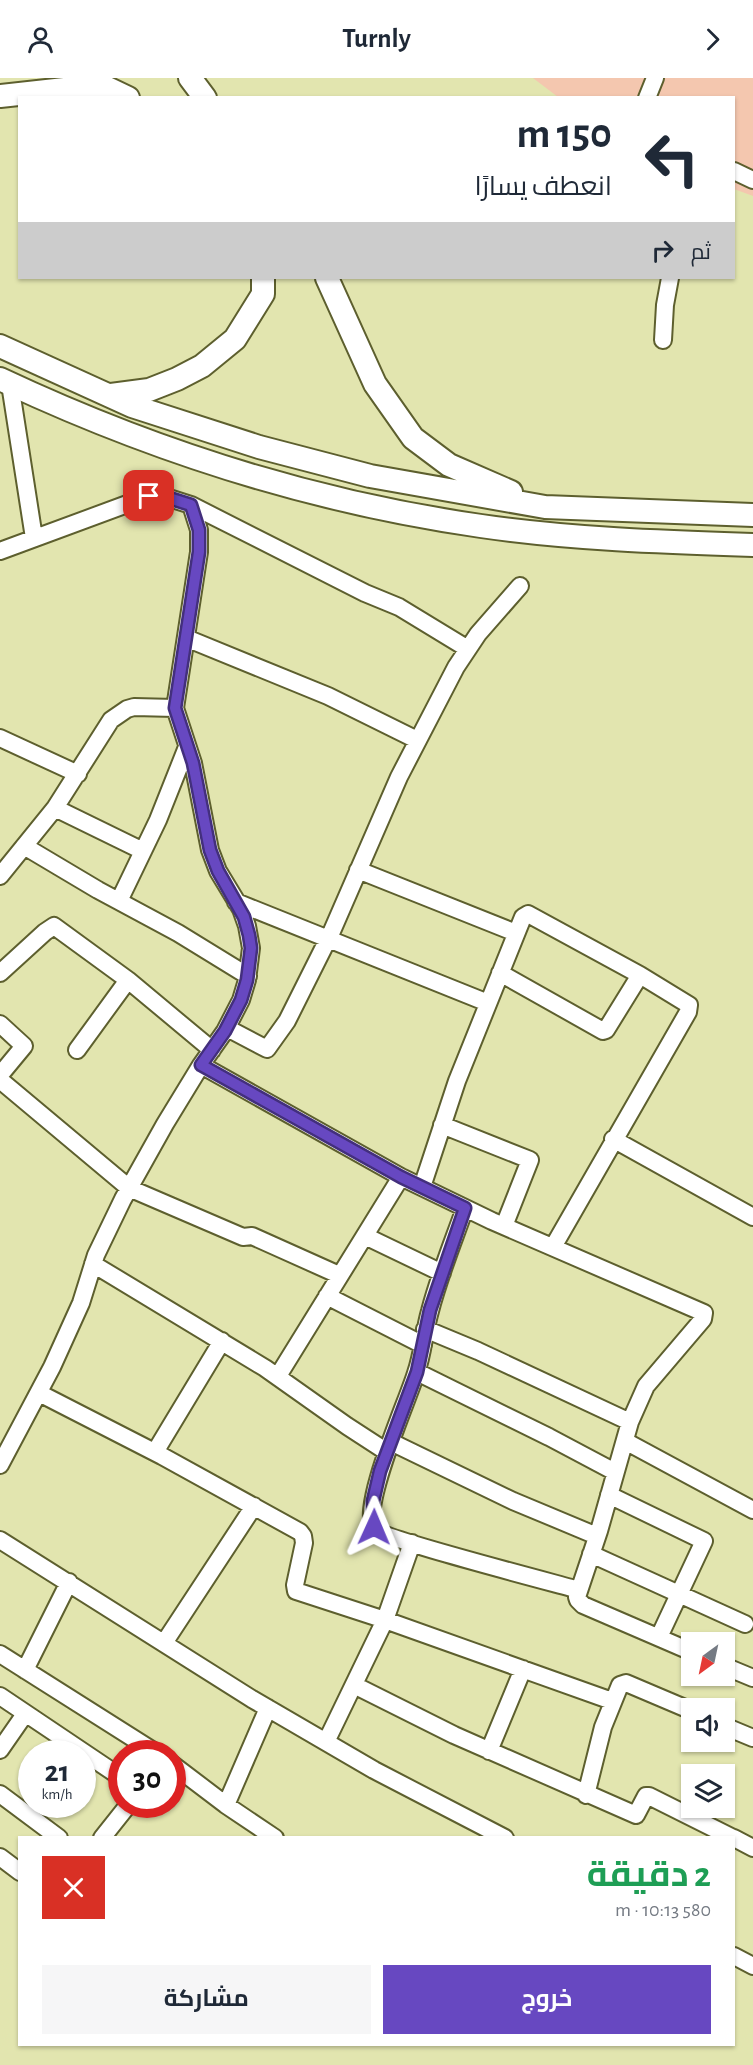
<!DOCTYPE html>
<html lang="ar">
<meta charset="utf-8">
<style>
body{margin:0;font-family:"Alegreya Sans",Cairo,sans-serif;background:#f6f6f7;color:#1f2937;direction:rtl;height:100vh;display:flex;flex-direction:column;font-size:22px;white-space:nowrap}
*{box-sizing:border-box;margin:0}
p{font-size:20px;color:#747a83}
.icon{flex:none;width:33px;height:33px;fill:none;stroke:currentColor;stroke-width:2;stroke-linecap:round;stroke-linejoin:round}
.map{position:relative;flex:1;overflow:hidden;direction:ltr}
.details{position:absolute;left:18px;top:1758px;width:717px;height:210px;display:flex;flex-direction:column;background:#fff;border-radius:0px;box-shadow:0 2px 4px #0004;direction:rtl}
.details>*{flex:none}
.guide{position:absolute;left:18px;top:18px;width:717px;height:183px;border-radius:0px;box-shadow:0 2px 4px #0004;direction:rtl;background:#fff;color:#1f2937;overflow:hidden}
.needle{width:39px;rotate:213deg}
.buttons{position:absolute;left:681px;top:1554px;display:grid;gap:12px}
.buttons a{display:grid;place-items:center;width:54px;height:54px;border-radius:0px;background:#fff;box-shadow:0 2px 4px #0004;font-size:30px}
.speed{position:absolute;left:18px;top:1662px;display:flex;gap:12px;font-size:30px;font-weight:700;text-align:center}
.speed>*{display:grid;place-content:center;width:78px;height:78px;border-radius:50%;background:#fff;box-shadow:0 2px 4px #0004;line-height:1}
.speed small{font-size:15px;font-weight:400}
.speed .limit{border:9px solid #d22;background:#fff;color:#111}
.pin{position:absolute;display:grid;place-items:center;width:51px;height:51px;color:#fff;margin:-26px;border-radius:12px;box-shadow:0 3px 9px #0006}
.me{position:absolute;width:66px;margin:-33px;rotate:1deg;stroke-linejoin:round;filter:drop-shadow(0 0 4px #0008)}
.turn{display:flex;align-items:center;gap:21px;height:126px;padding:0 24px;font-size:27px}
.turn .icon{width:78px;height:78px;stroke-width:2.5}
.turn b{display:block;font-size:42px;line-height:51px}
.then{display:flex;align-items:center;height:57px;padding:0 24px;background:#0003;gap:12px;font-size:22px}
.round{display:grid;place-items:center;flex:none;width:63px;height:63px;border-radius:0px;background:#f6f6f7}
.head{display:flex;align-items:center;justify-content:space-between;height:102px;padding:0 24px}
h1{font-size:36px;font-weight:700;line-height:45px;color:#1e9e55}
.primary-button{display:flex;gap:12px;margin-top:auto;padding:12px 24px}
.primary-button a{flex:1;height:69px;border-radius:0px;background:#6748c1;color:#fff;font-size:24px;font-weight:700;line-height:69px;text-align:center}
.primary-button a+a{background:#f6f6f7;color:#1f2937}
header{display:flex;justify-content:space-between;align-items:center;height:78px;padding:0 24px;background:#fff;font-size:27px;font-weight:700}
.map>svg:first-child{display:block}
.green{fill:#f4c7af}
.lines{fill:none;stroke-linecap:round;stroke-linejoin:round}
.minor-casing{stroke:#5d5f2e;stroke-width:20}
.major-casing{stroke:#5d5f2e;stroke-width:26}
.minor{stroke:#fff;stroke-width:16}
.major{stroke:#fff;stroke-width:22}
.route-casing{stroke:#432f7d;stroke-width:15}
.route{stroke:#6748c1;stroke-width:10}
</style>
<header><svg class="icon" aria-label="forward" viewBox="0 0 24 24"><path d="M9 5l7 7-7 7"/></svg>Turnly<svg class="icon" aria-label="person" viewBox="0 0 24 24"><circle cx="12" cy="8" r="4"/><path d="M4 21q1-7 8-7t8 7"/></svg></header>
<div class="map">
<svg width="753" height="1987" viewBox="0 0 753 1987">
<rect width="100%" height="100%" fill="#e2e5af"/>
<path class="green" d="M533 0H753V118L734 111V20L558 19Z"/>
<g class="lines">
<defs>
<path id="minor" d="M647 20 655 0
M734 93 753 102
M663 262 665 227 670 200
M10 306 34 460
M0 473 149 418 166 419 191 427 365 515 399 529 468 571
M186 560 328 618 417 662
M0 660 78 696
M55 730 143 773
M24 768 98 812 178 855 248 898
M358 792 516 855
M0 798 55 730 111 642 127 631 134 629 175 630
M119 823 158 742 187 669
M236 824 488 925
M0 895 45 854 54 848 128 902 212 972
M500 895 603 953 606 952 640 897
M0 946 24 968 0 997
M227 950 267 971 287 943 332 853 399 699 456 589 478 556 520 508
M77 972 128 902
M201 987 401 1099 492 1143 704 1235 703 1241 646 1308 630 1344 599 1453 577 1519 578 1522 583 1527 692 1574
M0 1002 129 1110 243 1159 252 1158 339 1197
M442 1047 530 1082 504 1148
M613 1061 753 1139
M422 1109 457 1003 523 839 528 836 640 897 689 927 688 934 553 1169
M465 1130C453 1164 439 1198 430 1233 424 1254 423 1275 416 1295 408 1322 359 1430 375 1451 383 1461 554 1505 579 1512
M365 1158 442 1195
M93 1186 265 1290 347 1348 387 1374
M327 1218 423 1267
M425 1251 478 1273 630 1344
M417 1294 549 1359 615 1394
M278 1298 401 1099
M39 1315 162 1378 300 1454 303 1458 304 1465 295 1507 296 1513 385 1542 612 1623
M625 1363 753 1432
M391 1364 513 1423 597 1458
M155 1374 222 1263
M0 1387 52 1289 81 1225 96 1177 123 1121 165 1046 201 987 225 953 241 922 247 902 251 870 247 848 241 831 218 793 210 772 193 685 175 630 199 474V452L191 427
M609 1417 704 1463 659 1559
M0 1462 252 1621 374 1692 505 1760
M591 1476 745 1546
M164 1565 254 1428
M0 1576 158 1676
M724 1588 753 1600
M25 1592 69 1504
M354 1607 454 1657 636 1737 646 1718H649L733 1760
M0 1618 122 1700
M724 1648 753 1660
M326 1664 385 1542 412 1465
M0 1672 25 1636
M489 1673 523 1591
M172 1686 226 1727 275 1760
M0 1716 59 1760
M586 1717 603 1649 620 1607 626 1605 692 1633
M226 1727 268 1630
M102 1760 129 1726
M734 1760 753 1770
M0 1779 20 1794
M734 1878 753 1888"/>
<path id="major" d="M190 0 205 20
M0 18 101 7 128 20
M327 200 375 306 413 360 449 387 511 414
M0 268 132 328 259 369 370 398 545 429 753 437
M0 301C153 373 313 424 481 448 571 461 662 464 753 467
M111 317 149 312 177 301 202 288 235 261 263 216V200"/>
</defs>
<use href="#minor" class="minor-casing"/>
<use href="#major" class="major-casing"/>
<use href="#minor" class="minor"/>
<use href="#major" class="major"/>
</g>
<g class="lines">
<defs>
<path id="route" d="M149 418 166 419 191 427 199 452V474L175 630 193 685 210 772 218 793 244 839 249 857 251 870 247 902 241 922 225 953 201 987 401 1099 465 1130 430 1232 417 1294 380 1393 373 1423 374 1449"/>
</defs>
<use href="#route" class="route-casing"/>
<use href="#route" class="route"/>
</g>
</svg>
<div class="buttons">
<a><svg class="needle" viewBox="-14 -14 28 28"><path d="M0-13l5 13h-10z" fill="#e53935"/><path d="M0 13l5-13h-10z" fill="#747a83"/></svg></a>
<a><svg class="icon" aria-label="sound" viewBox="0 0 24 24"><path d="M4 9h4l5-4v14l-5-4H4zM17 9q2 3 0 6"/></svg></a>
<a><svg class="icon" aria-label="layers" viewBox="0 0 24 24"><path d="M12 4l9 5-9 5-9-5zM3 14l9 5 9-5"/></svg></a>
</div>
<div class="speed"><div>21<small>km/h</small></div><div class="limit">30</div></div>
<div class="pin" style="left:149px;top:418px;background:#d93025"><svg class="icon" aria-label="arrive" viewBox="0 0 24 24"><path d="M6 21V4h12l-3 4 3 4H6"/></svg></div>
<svg class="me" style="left:374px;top:1449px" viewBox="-20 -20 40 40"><path d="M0-17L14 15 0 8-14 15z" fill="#6748c1" stroke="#fff" stroke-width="4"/></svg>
<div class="guide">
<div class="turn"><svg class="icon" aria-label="left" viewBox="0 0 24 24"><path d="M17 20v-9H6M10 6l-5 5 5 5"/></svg><div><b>150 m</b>انعطف يسارًا</div></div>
<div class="then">ثم<svg class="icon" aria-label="right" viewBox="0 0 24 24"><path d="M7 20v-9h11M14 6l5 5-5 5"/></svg></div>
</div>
<section class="details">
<div class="head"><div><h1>2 دقيقة</h1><p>580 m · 10:13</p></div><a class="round" style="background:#d93025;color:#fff"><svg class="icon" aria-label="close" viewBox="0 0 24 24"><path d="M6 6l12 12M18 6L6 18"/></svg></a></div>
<div class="primary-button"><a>خروج</a><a>مشاركة</a></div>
</section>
</div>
